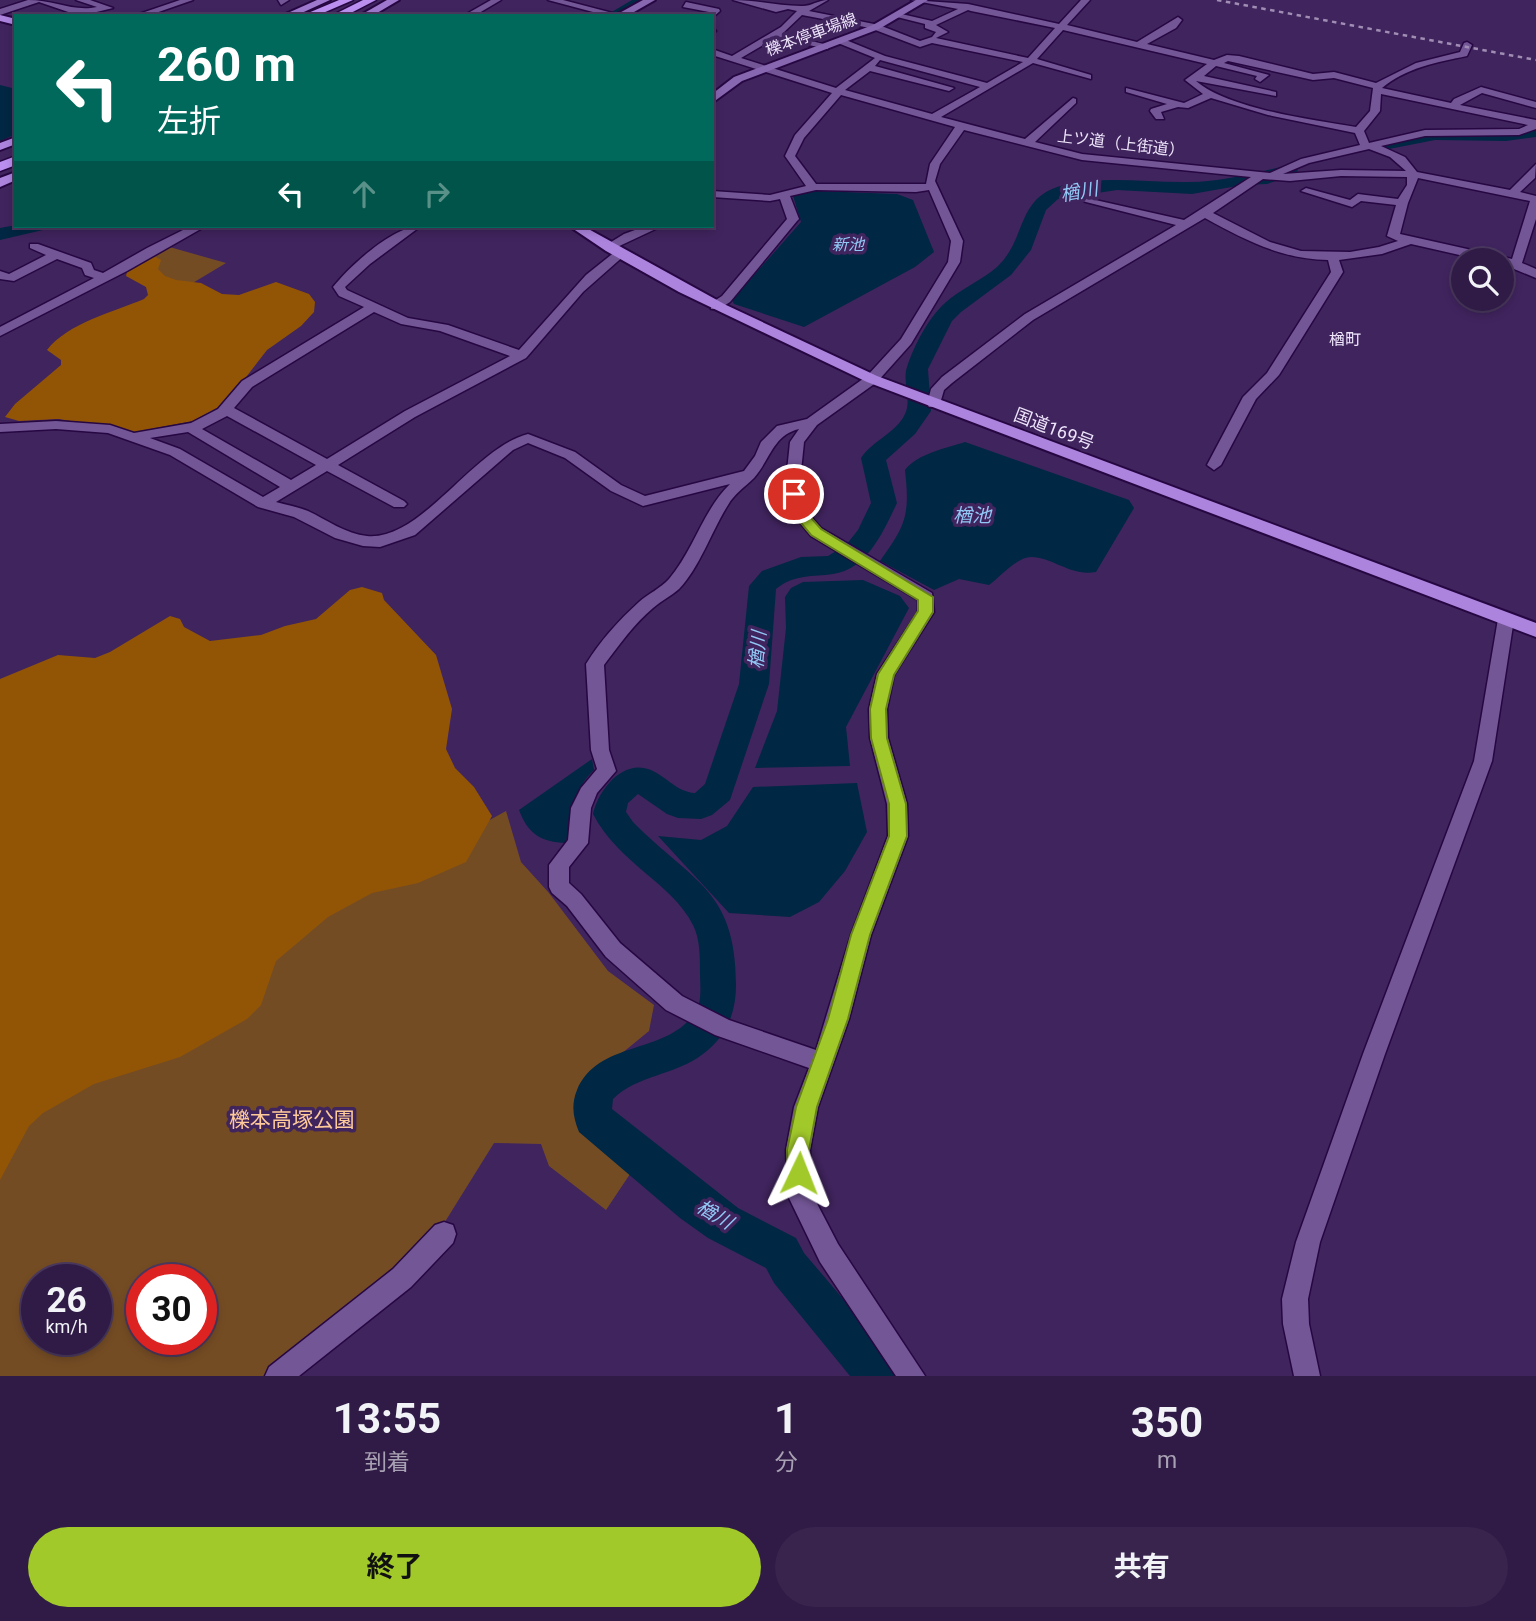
<!DOCTYPE html>
<html lang="ja">
<meta charset="utf-8">
<style>
body{margin:0;font-family:Roboto,"Noto Sans JP",sans-serif;background:#38244d;color:#f1f3f6;height:100vh;display:flex;flex-direction:column;font-size:26px;white-space:nowrap}
*{box-sizing:border-box;margin:0}
p{font-size:23px;color:#a8a1b3}
.icon{flex:none;width:38px;height:38px;fill:none;stroke:currentColor;stroke-width:2;stroke-linecap:round;stroke-linejoin:round}
.map{position:relative;height:1376px;overflow:hidden}
.drawer{display:flex;flex-direction:column;background:#301b46;flex:1}
.drawer>*{flex:none}
.hud{position:absolute;left:14px;top:14px;width:700px;height:214px;border-radius:0px;box-shadow:0 4px 10px #0003,0 0 0 2px #4b395f;background:#00695c;color:#fff;overflow:hidden}
.tools{position:absolute;left:1451px;top:248px;display:grid;gap:14px}
.tools a{display:grid;place-items:center;width:63px;height:63px;border-radius:50%;background:#301b46;box-shadow:0 4px 10px #0003,0 0 0 2px #4b395f;font-size:35px}
.speed{position:absolute;left:21px;top:1264px;display:flex;gap:14px;font-size:35px;font-weight:700;text-align:center}
.speed>*{display:grid;place-content:center;width:91px;height:91px;border-radius:50%;background:#301b46;box-shadow:0 4px 10px #0003,0 0 0 2px #4b395f;line-height:1}
.speed small{font-size:18px;font-weight:400}
.speed .limit{border:10px solid #d22;background:#fff;color:#111}
.pin{position:absolute;display:grid;place-items:center;width:60px;height:60px;color:#fff;margin:-30px;border:4px solid #fff;border-radius:50%;box-shadow:0 2px 7px #0007}
.me{position:absolute;width:77px;margin:-38px;rotate:2deg;stroke-linejoin:round;filter:drop-shadow(0 0 5px #0008)}
.turn{display:flex;align-items:center;gap:24px;height:147px;padding:0 28px;font-size:32px}
.turn .icon{width:91px;height:91px;stroke-width:2.5}
.turn b{display:block;font-size:49px;line-height:60px}
.lanes{display:flex;align-items:center;height:66px;padding:0 28px;background:#0003;justify-content:center;gap:35px;direction:ltr}
.lanes .off{opacity:.35}
.eta{display:flex;justify-content:space-evenly;align-items:center;height:119px;text-align:center}
.eta b{font-size:42px;font-weight:700;line-height:49px}
.cta{display:flex;gap:14px;margin-top:auto;padding:14px 28px}
.cta a{flex:1;height:80px;border-radius:42px;background:#a1c92a;color:#111;font-size:28px;font-weight:700;line-height:80px;text-align:center}
.cta a+a{background:#38244d;color:#f1f3f6}
.map>svg:first-child{display:block}
.green{fill:#744c24;fill-rule:evenodd}
.forest{fill:#925506}
.water{fill:#002743}
.lines{fill:none;stroke-linecap:round;stroke-linejoin:round}
.river{fill:#002743;fill-rule:evenodd}
.minor-casing{stroke:#270742;stroke-width:3}
.secondary-casing{stroke:#270742;stroke-width:4}
.primary-casing{stroke:#270742;stroke-width:4}
.trunk-casing{stroke:#270742;stroke-width:4}
.motorway-casing{stroke:#270742;stroke-width:3}
.minor{fill:#735696;fill-rule:evenodd}
.secondary{fill:#8867b1;fill-rule:evenodd}
.primary{fill:#9e78cc;fill-rule:evenodd}
.trunk{fill:#ac84de;fill-rule:evenodd}
.motorway{fill:#ba8ff0;fill-rule:evenodd}
.rail{stroke:#9f8db3;stroke-width:2.5;stroke-dasharray:4.5 4.5;stroke-linecap:butt}
.route{fill:#a1c92a;stroke:#69831b;stroke-width:2}
.labels{text-anchor:middle;stroke-width:7;stroke-linejoin:round;paint-order:stroke}
.far-street-label{font-size:16px;fill:#ede4fa;stroke:#40245e}
.far-water-label{font-size:16px;font-style:italic;fill:#91c8f5;stroke:#40245e}
.far-neighbourhood-label{font-size:16px;fill:#ede4fa;stroke:#40245e}
.street-label{font-size:18px;fill:#ede4fa;stroke:#40245e}
.water-label{font-size:19px;font-style:italic;fill:#91c8f5;stroke:#40245e}
.near-park-label{font-size:21px;fill:#feca9a;stroke:#40245e}
</style>
<div class="map">
<svg width="1536" height="1376" viewBox="0 0 1536 1376">
<rect width="100%" height="100%" fill="#40245e"/>
<path class="green" d="M166 246 226 263 176 293 140 275 154 254Z
M506 811 521 862 549 893 608 971 654 1005 649 1031 588 1081 583 1134 632 1171 606 1210 549 1166 541 1144 494 1143 438 1233 272 1376H0V1146L31 1094 450 842ZM37 1279H96V1339H37ZM142 1279H201V1339H142Z"/>
<path class="forest" d="M152 255 161 260 158 269 165 276 176 280 201 283 222 294 239 295 276 282 309 294 315 302 314 312 301 326 267 350 226 403 193 421 135 432 59 419 19 421 5 417 15 404 61 365V360L47 350C68 323 113 312 144 299L148 295 146 287 126 276 128 268Z
M362 587 382 593 384 600 436 655 452 709 446 749 455 768 474 787 492 816 466 862 418 883 372 893 328 917 276 961 261 1005 247 1019 180 1057 94 1084 43 1113 29 1126 0 1180V679L58 655 95 658 110 652 170 616 180 619 184 627 210 641 261 635 285 626 316 619 350 590Z"/>
<path class="water" d="M0 85 16 89V134L0 141Z
M816 191 897 194 913 200 934 252 915 267 804 327 734 304 732 300 801 222 793 196Z
M965 442 1129 500 1134 508 1096 572C1071 577 1053 557 1031 557 1017 557 1000 577 989 585L959 579 934 590 880 561C906 525 910 515 905 470 917 454 946 448 965 442Z
M863 580 900 596 909 608 846 727 850 766 755 768 777 711 786 628 785 597 791 588 803 582Z
M592 759 594 770C573 789 572 815 566 843 541 842 528 834 519 810Z
M857 783 867 832 845 871 819 902 790 917 729 913 658 836 701 840 727 826 753 787Z"/>
<g class="lines">
<path class="river" d="M632 0H650L624 16H605Z
M1536 127V137L1506 141 1435 140 1384 150 1375 145 1378 141 1435 130 1506 131Z
M1289 165 1298 170 1295 174 1267 184 1243 185 1192 194 1117 190 1058 199 1046 210 1031 250 1011 275 961 312 952 321 928 369 931 411 915 434 886 460 897 503C884 530 868 569 833 574 813 577 794 574 776 589L769 684 730 800 712 815 701 819 678 818 667 814 638 794 628 803 626 812 633 822C692 882 736 889 736 985 736 1014 726 1037 703 1054 676 1075 637 1075 613 1099L612 1109 738 1208 796 1238 804 1253 895 1360 902 1376H850L774 1283 766 1268 708 1238 680 1218 579 1132C573 1117 571 1105 577 1090 599 1038 671 1056 697 1009 702 1000 700 983 700 972 700 956 700 939 693 925 672 883 618 863 593 814 598 790 623 758 651 770 667 777 677 792 695 793L705 784 739 684 749 586 762 571 801 557 828 556 846 545 858 530 871 503 861 458C872 441 896 433 905 414 912 400 902 381 907 367 914 346 928 318 945 303 960 289 981 281 997 267 1028 238 1015 197 1064 185 1106 175 1148 183 1190 182 1222 182 1259 172 1289 165Z
M16 225V226H46L43 230 0 240V228Z"/>
<defs>
<path id="minor" d="M28 0C54 0 73 12 97 7L76 0H90L113 8 80 16 39 2 0 15V9Z
M180 0H193L147 16H133Z
M278 0H289L281 5Z
M491 0H501L474 16H463Z
M548 0H563L624 16H608Z
M733 0C756 0 778 6 801 6 810 7 818 0 828 0L809 11 879 25 920 41 932 37 936 32 925 28V24L897 17V13L932 21 958 9 911 0 968 4 1059 24 1081 0H1090L1067 25 1137 42 1178 17 1182 20 1176 28 1147 44 1214 60 1227 55 1239 56 1313 74 1334 72 1376 83 1416 63 1460 52 1464 43 1467 42 1472 45 1467 56C1438 62 1405 68 1382 88L1451 103 1454 99 1481 87 1536 102V108L1482 93 1460 105 1536 120V129L1519 135 1425 136 1381 146 1405 157 1417 172 1510 190 1536 164 1535 178 1520 192 1536 196V219L1522 263 1536 269V278L1502 264V261H1486L1411 244 1382 254 1339 260 1343 272 1279 375 1256 399 1221 465 1214 470 1207 465 1243 397 1267 373 1331 272 1328 260C1281 259 1245 240 1205 218L1033 320 952 383 944 390 939 407H929L927 404 931 389 942 377 1025 314 1176 225 1082 201V197L1184 220 1251 177 1082 160 964 130 940 164 935 181 963 241 960 262 911 344 877 382 817 425 804 442 800 481 805 510 821 528 932 593 934 612 894 675 887 709 888 738 907 804 908 836 871 935 849 1019 818 1107 810 1150 812 1194 838 1244 925 1376H896L820 1262 788 1196 786 1150 794 1107 809 1068 715 1035 666 1010 606 957 567 906 552 893 549 887V865L568 840 571 808 581 788 597 769 591 750 586 664C600 641 619 620 639 602 648 594 661 588 669 579 694 550 703 510 730 484L643 506 611 491 565 458 528 443 513 450 415 535 380 547 363 546 335 538 294 517 258 507 170 455 108 433 56 429 0 432V424L56 421 110 425 134 433 191 423 218 409 242 381 364 307 339 296 333 287C350 266 393 226 421 226L370 264 345 287 347 290 408 318 448 325 519 350 586 275 616 251 626 254 583 292 526 358 415 417 338 465 404 501 407 504 404 507H394L327 471 276 502C287 505 298 507 308 511 327 520 346 534 367 536 422 541 473 448 528 434L575 452 621 485 645 496 744 471 755 456 761 442 777 426 807 419 867 376 901 339 948 262 951 241 929 190 916 192 816 190 790 196 799 219 797 221 730 302 719 309H711V303L722 296 787 219 780 199 770 201 712 197V191L770 195 806 186 785 156 795 135 832 93 712 55V49L732 56 781 27 797 11 788 9 776 12ZM968 10 971 11 1055 28 1028 58 936 38 948 32 936 25ZM802 15 870 28 920 47 932 43 1023 62 987 83 885 56 841 38 837 41 838 43 875 58 836 88 741 58 775 38 828 49V45L782 34ZM1063 30 1207 64 1185 80 1203 94 1184 103 1126 88V92L1167 104 1151 109 1150 111 1156 119H1164L1161 112 1178 107 1188 108 1211 98 1268 115 1355 133 1360 145 1301 159 1270 173 1082 154 1035 142 1076 103V99L1073 98 1025 139 941 117 1033 63 1091 79V75L1037 59ZM880 60 980 87 932 114 845 90 870 71 949 91 954 88 875 66ZM1228 61 1313 80 1334 78 1373 88 1370 111 1356 127C1313 120 1229 109 1196 81L1276 96V92L1204 76 1216 66 1257 76 1255 79 1260 82 1269 75 1224 63ZM1381 94 1528 125 1519 129 1425 130 1369 143 1364 131 1380 111ZM841 95 955 127 930 164 926 184H816L795 156 804 138ZM1369 149 1390 157 1406 171 1341 170 1283 174 1309 163ZM1341 176 1407 177V185L1398 199 1358 194 1350 200 1306 188 1301 191 1352 207 1361 201 1396 205 1387 236 1398 241 1379 247 1350 252 1301 251 1270 242 1213 213 1263 179 1290 181ZM1418 178 1530 201 1512 259 1400 234 1408 203ZM374 312 401 324 440 331 510 356 405 411 327 459 234 408 252 387ZM227 416 316 465 291 480 202 429ZM799 429 790 442 786 481 793 514 811 536 918 600V612L877 674 869 709 870 738 887 804 888 836 851 935 816 1050 729 1020 682 996 620 943 581 894 569 883V867L588 843 591 808 597 793 616 771 609 750 604 665C619 645 634 624 653 608 661 601 671 596 679 589 700 567 712 530 728 505 734 494 745 487 754 478 770 460 773 435 799 429ZM188 432 280 487 263 497 180 449 150 438Z
M686 2 719 9 720 11 712 18V16H706L709 12 683 7Z
M712 26 716 31 712 34Z
M191 226H206L127 271 0 336V327L94 278 85 275 82 268 57 259 14 281 0 279V271L9 274 46 255 30 248V244H38L91 263 94 270 103 273 147 248Z
M646 226H662L613 249 603 247 624 234Z
M1506 613 1514 619 1492 761 1385 1054 1320 1242 1308 1299 1309 1324 1320 1376H1294L1283 1324 1282 1299 1296 1242 1363 1054 1474 761 1498 619Z
M444 1222 453 1225 456 1234 453 1243 411 1287 299 1376H265L269 1367 393 1269 435 1225Z"/>
<path id="secondary" d="M643 0H655L627 16H614Z
M916 0H928L879 29 742 81 712 103V94L734 77 873 25Z"/>
<path id="primary" d="M317 0H330L295 16H281Z
M387 0H399L372 16H359Z"/>
<path id="trunk" d="M0 15 16 19V25L0 21Z
M16 137V144L0 150V143Z
M16 172V180L0 187V178Z
M569 226H583L726 305 877 376 1536 623V637L867 382 679 292 606 251Z"/>
<path id="motorway" d="M339 0H353L316 16H301Z
M363 0H376L345 16 333 15Z
M16 156V165L0 171V162Z"/>
</defs>
<use href="#minor" class="minor-casing"/>
<use href="#secondary" class="secondary-casing"/>
<use href="#primary" class="primary-casing"/>
<use href="#trunk" class="trunk-casing"/>
<use href="#motorway" class="motorway-casing"/>
<use href="#minor" class="minor"/>
<use href="#secondary" class="secondary"/>
<use href="#primary" class="primary"/>
<use href="#trunk" class="trunk"/>
<use href="#motorway" class="motorway"/>
<path class="rail" d="M1217 0 1536 60"/>
</g>
<path class="route" d="M794 490 799 491 804 510 821 529 933 597V612L894 675 886 709 887 738 906 804 907 836 870 935 848 1019 817 1107 809 1150 810 1173 807 1181 799 1184 791 1181 788 1173 787 1150 796 1107 828 1019 851 935 889 836V804L871 738 870 709 878 674 918 611V600L811 535 791 511 787 494Z"/>
<g class="labels">
<g class="far-street-label">
<text transform="translate(811 34) rotate(-20)" y="6">櫟本停車場線</text>
<text transform="translate(1121 143) rotate(7)" y="6">上ツ道（上街道）</text>
</g>
<g class="far-water-label">
<text x="848" y="250">新池</text>
</g>
<g class="far-neighbourhood-label">
<text x="1345" y="345">楢町</text>
</g>
<g class="street-label">
<text transform="translate(1054 429) rotate(21)" y="6">国道169号</text>
</g>
<g class="water-label">
<text transform="translate(1079 191) rotate(-10)" y="7">楢川</text>
<text x="972" y="522">楢池</text>
<text transform="translate(757 650) rotate(-85)" y="7">楢川</text>
<text transform="translate(715 1214) rotate(31)" y="7">楢川</text>
</g>
<g class="near-park-label">
<text x="292" y="1127">櫟本高塚公園</text>
</g>
</g>
</svg>
<div class="tools">
<a><svg class="icon" aria-label="search" viewBox="0 0 24 24"><circle cx="10" cy="10" r="6"/><path d="M15 15l6 6"/></svg></a>
</div>
<div class="speed"><div>26<small>km/h</small></div><div class="limit">30</div></div>
<div class="pin" style="left:794px;top:494px;background:#d93025"><svg class="icon" aria-label="arrive" viewBox="0 0 24 24"><path d="M6 21V4h12l-3 4 3 4H6"/></svg></div>
<svg class="me" style="left:799px;top:1173px" viewBox="-20 -20 40 40"><path d="M0-17L14 15 0 8-14 15z" fill="#a1c92a" stroke="#fff" stroke-width="4"/></svg>
<div class="hud">
<div class="turn"><svg class="icon" aria-label="left" viewBox="0 0 24 24"><path d="M17 20v-9H6M10 6l-5 5 5 5"/></svg><div><b>260 m</b>左折</div></div>
<div class="lanes"><svg class="icon" aria-label="left" viewBox="0 0 24 24"><path d="M17 20v-9H6M10 6l-5 5 5 5"/></svg><svg class="icon off" aria-label="ahead" viewBox="0 0 24 24"><path d="M12 20V5M6 11l6-6 6 6"/></svg><svg class="icon off" aria-label="right" viewBox="0 0 24 24"><path d="M7 20v-9h11M14 6l5 5-5 5"/></svg></div>
</div>
</div>
<section class="drawer">
<div class="eta">
<div><b>13:55</b><p>到着</p></div>
<div><b>1</b><p>分</p></div>
<div><b>350</b><p>m</p></div>
</div>
<div class="cta"><a>終了</a><a>共有</a></div>
</section>
